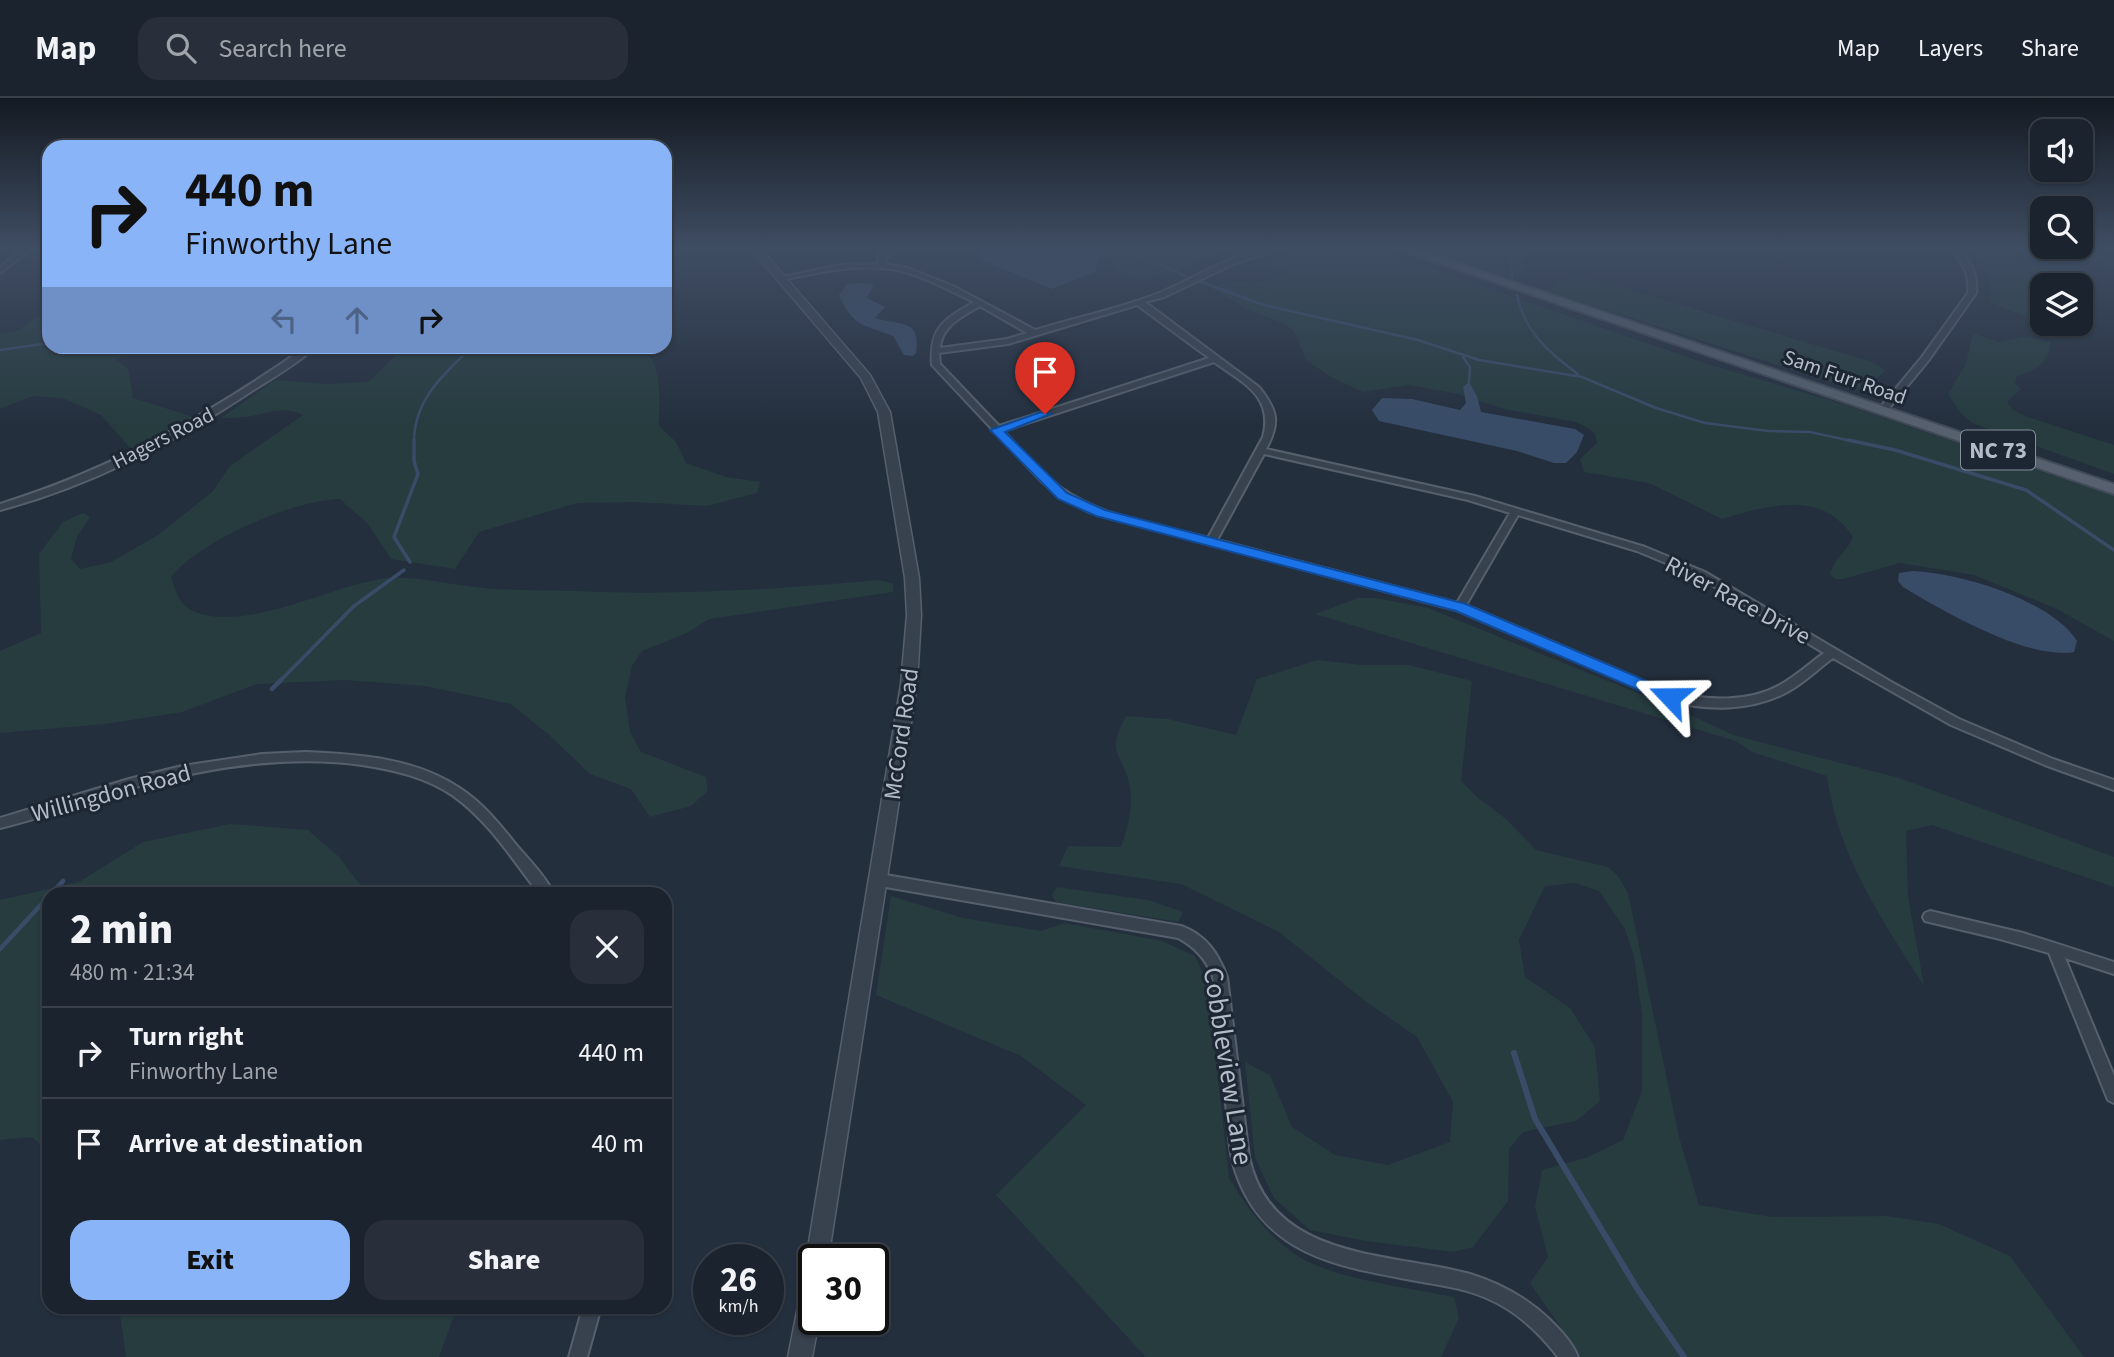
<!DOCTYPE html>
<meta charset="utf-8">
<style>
body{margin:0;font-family:"Source Sans 3",sans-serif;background:#282f3a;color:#f1f3f6;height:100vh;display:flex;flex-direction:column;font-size:26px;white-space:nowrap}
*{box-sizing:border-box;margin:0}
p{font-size:23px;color:#a0a4aa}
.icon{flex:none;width:38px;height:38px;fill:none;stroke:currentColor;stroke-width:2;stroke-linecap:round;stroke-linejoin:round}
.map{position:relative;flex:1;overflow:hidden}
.panel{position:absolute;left:42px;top:789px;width:630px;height:427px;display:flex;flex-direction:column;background:#1b232e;border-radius:21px;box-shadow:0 2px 5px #0004,0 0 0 2px #39404a}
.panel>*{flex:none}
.banner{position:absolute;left:42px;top:42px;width:630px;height:214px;border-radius:21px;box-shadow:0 2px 5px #0004,0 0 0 2px #39404a;background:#8ab4f8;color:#111;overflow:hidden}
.buttons{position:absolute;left:2030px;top:21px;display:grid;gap:14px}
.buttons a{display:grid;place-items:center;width:63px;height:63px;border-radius:14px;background:#1b232e;box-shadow:0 2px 5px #0004,0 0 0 2px #39404a;font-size:35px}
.speed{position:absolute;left:693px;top:1146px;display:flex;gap:14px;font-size:35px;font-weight:700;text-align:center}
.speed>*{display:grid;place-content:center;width:91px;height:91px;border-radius:50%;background:#1b232e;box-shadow:0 2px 5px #0004,0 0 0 2px #39404a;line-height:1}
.speed small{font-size:18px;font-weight:400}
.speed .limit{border:4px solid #111;border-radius:10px;background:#fff;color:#111}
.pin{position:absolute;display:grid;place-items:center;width:60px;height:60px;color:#fff;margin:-72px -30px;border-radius:50% 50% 50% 0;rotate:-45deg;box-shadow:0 0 7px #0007}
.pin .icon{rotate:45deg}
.me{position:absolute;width:77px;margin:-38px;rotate:293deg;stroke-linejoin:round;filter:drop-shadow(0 0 5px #0008)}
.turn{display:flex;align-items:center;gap:24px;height:147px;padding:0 28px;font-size:32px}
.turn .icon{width:91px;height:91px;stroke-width:2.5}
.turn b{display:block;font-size:49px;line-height:60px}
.lanes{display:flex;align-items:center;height:66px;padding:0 28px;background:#0003;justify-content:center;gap:35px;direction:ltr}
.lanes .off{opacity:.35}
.round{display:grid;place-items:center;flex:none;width:74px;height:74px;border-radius:21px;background:#282f3a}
.head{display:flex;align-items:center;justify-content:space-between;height:119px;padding:0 28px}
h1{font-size:42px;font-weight:800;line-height:52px}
.primary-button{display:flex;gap:14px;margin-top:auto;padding:14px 28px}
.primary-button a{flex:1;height:80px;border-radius:21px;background:#8ab4f8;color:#111;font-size:28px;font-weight:800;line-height:80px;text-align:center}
.primary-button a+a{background:#282f3a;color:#f1f3f6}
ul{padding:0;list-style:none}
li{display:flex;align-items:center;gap:21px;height:91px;padding:0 28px;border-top:2px solid #39404a}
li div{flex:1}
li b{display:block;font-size:26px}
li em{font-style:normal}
header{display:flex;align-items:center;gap:42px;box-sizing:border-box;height:98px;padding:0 35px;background:#1b232e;border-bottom:2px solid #39404a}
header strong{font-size:33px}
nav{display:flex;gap:38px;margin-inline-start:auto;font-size:24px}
.search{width:490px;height:63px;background:#282f3a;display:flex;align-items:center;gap:18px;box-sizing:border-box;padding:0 24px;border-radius:21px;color:#a0a4aa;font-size:26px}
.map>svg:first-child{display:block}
.green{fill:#263c3f}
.water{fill:#394c67}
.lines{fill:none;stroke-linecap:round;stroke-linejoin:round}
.stream-far3{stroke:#394c67;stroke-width:2.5}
.stream-far2{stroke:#394c67;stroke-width:3.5}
.stream-far1{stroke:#394c67;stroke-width:4.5}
.stream{stroke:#394c67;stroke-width:6}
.minor-casing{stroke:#565f6c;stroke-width:4}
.tertiary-casing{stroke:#565f6c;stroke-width:3}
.primary-casing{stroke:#414a57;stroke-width:4}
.minor{fill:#38414e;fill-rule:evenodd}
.tertiary{fill:#38414e;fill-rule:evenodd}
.primary{fill:#56606e;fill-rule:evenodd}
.route{fill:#1a73e8;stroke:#114b97;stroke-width:2}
.labels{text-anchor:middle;stroke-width:6;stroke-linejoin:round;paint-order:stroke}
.far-street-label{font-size:21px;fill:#b4bcc9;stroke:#1d2633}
.shield{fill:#1d2633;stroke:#878f9c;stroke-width:2}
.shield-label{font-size:23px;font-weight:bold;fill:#b4bcc9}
.street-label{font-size:24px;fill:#b4bcc9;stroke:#1d2633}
.near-street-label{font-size:28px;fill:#b4bcc9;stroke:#1d2633}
</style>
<header>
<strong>Map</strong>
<div class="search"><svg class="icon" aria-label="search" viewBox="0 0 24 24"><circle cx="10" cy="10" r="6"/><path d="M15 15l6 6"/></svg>Search here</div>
<nav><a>Map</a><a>Layers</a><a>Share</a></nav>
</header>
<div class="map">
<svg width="2114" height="1259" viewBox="0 0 2114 1259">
<rect width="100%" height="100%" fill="#242f3e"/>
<path class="green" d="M1227 151C1199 162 1139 198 1113 167 1110 163 1109 157 1106 152Z
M1313 151H1374L1707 266 1843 306 2114 398V543L2057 511 1974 477 1900 465 1843 481H1835L1830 476C1833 462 1848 452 1853 439 1822 391 1769 407 1722 421L1649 385 1584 374 1580 361 1597 345 1595 336 1588 330 1576 324 1504 311 1458 296 1409 287 1363 294 1331 279 1306 262 1294 233 1285 226 1249 212 1213 191C1234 175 1266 195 1283 173L1267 163Z
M1421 151H1527L1528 154 1519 180 1502 181Z
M1970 151C1988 151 2006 147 2017 163L2048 169 2072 181 2069 187H2042V221L2019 216 1990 204V181Z
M2048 151H2084L2114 160V170Z
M1572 178 1597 182 1872 264 1885 272 1867 290 1856 292 1547 193Z
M49 210V248L140 249 115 262 128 271 133 300 194 319 132 352 101 317 63 300 33 298 0 311V236L17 233Z
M1973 235 1998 244 2028 238 2050 244C2049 266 2036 271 2017 278L2015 285 2021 291 2007 304 2013 312 2025 318 2114 347V376L1972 325 1960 314 1948 296 1966 266Z
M404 249H641C665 269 658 299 659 328L676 344 686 365 726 379 760 384 757 395 707 408 635 404 577 405 479 434 455 471 391 461 368 426 340 401C293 402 201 442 171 479 174 489 179 505 189 511 238 538 329 489 380 481 408 477 432 483 459 487 497 493 537 492 576 493 677 498 778 491 879 482L894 486 893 494 709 521 687 535 642 553 632 568 625 599 630 634 641 654 706 679 708 693 691 708 650 719 631 691 590 676 548 636 511 606 425 588 346 582 257 586 182 614 105 626 0 635V553L41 535 39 456 63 424 83 415 90 419 77 439 71 461 80 471 111 464 158 437 212 394 230 368 303 317C281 306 266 317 244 319 236 320 228 320 221 320L275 282 325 286 369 284Z
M1358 500H1376L1428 510 1684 614 1733 637 1899 680 2114 759V789L1932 727 1906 733 1908 798 1924 888C1882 822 1837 756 1827 678L1752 654 1736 643 1315 516Z
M1317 562 1362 567H1409L1472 583 1461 683 1477 699 1505 720 1536 752 1608 769 1618 778 1628 795 1679 1039 1699 1107 1772 1119 1887 1118 1939 1126 2010 1158 2084 1259H1581L1530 1185 1548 1159 1535 1109 1542 1072 1588 1059 1623 1042 1642 993V917L1634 858 1625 831 1599 793 1575 785 1545 788 1519 842 1525 879 1570 910 1595 949 1600 1003 1576 1023 1523 1034 1509 1051 1508 1103 1473 1149 1454 1154 1366 1143 1310 1132 1274 1100 1255 1060 1245 964 1270 977 1292 1029 1335 1057 1388 1067 1450 1044 1453 1004 1417 939 1365 903 1279 834 1181 786 1059 768 1068 748 1121 749C1128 728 1133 712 1130 690 1124 654 1104 659 1126 618L1168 621 1236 637 1257 581Z
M230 726 308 732 339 759 367 796H49V1055L32 1039 0 1042V802L79 784 143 744Z
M1057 789 1148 802 1183 814 1178 824 1056 804 1052 797Z
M891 798 963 820 1041 833 1065 825 1162 843 1195 858 1208 888 1229 1080C1247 1110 1267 1137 1296 1157 1332 1181 1411 1190 1454 1199L1459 1220 1441 1259H1146L996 1097 1086 1007 1021 958 876 897Z
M119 1209H457L439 1259H126Z"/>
<path class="water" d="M977 151H1102L1095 174 1052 191 982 162Z
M856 185 874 186 867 200 885 209 875 220C901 228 921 220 916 255L913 258 904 257 893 238C863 226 854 230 839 197L847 186Z
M1469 284 1477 298 1481 314 1575 331 1584 337 1577 354 1566 365H1554L1517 353 1379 323 1372 312 1382 300 1412 301 1460 312 1466 305 1463 289Z
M1913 473C1960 475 2051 502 2077 543L2074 554C2027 562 1943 513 1903 489L1898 483 1899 475Z"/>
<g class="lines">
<path class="stream-far3" d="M1113 151 1135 156 1190 180
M1510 151 1512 181
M1199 183 1264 207 1418 242 1479 262 1582 279 1656 310 1705 325 1768 333 1810 334 1856 344
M1517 197C1524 233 1549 255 1578 276
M0 252 49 245
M1463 259 1470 269 1469 284
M414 344C414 301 444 276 473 248"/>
<path class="stream-far2" d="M1848 342 1895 352 2026 392 2114 452
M410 464 394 439 418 376 414 363V342
M279 584 354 508 404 472"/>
<path class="stream-far1" d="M272 591 281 582
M0 851 63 783"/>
<path class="stream" d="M1514 955 1535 1021 1638 1192 1684 1259"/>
<defs>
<path id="minor" d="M23 151H32L0 175V169Z
M880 151H888L885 166 908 170 955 189 1035 232C1075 220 1120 210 1159 195 1198 179 1236 151 1280 151L1234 166 1164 199 1145 204 1259 289C1277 312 1281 324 1266 351L1475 398 1645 449 1705 474 1893 585 1959 621 2053 661 2114 682V692L2045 667 1951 627 1833 560C1818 571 1805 584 1789 593 1752 614 1706 613 1666 602L1456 512 1089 414 1061 399 1041 383 932 267C929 230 943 222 974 204 951 193 929 181 905 174 864 163 822 174 782 182L778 180 840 167 877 166ZM1137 207 1209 260 999 328 940 266 939 255 1008 246ZM980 208 1027 235 1007 241 940 250C942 227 962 219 980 208ZM1214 264C1243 285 1274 298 1263 339L1208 440C1159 427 1103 420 1061 390 1039 374 1022 352 1003 333ZM1264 356 1468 402 1510 415 1457 505 1217 442ZM1518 417 1637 453 1697 478 1824 555C1810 565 1796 578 1780 587 1747 605 1708 602 1672 595L1466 507Z
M1951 151H1959C1971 164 1978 177 1976 195L1928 263 1885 315H1879V311L1922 259 1968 195C1970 177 1963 165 1951 151Z
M307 248H317C298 265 276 278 255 291 177 343 91 388 0 412V406C113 371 210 316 307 248Z
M305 654C358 656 416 660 461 691 484 706 501 728 518 749 530 763 546 779 554 796H539C513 762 488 722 452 697 425 679 394 672 362 667 286 656 205 670 132 690 88 703 45 719 0 730V720L129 681 182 668 262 656Z
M880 776 1181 828C1206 837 1218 855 1227 879L1249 1059C1271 1163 1390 1154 1470 1176 1499 1185 1527 1200 1549 1221 1560 1232 1572 1244 1578 1259H1558C1539 1234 1514 1211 1484 1199 1463 1190 1439 1187 1417 1183 1340 1169 1265 1158 1236 1075 1228 1053 1229 1029 1226 1006 1222 964 1218 921 1213 879 1206 861 1195 849 1178 840L880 788 875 786 873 782 875 778Z
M1930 813 2023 835 2114 864V876L2065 860 2114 978V1005L2108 1002 2106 997 2049 855 2000 841 1925 823 1923 819 1925 815Z
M583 1209H601L587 1259H569Z"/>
<path id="tertiary" d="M751 151H761L870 277 890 314 919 480 921 517 917 586 828 1162H814V1222H819L812 1259H788L803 1183 806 1175 814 1172 809 1170 806 1162 901 586 907 517 905 480 878 314 861 280Z"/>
<path id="primary" d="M1398 151H1416L2114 386V396Z"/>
</defs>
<use href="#minor" class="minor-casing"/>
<use href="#tertiary" class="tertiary-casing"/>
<use href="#primary" class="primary-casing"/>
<use href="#minor" class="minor"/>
<use href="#tertiary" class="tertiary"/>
<use href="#primary" class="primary"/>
</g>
<linearGradient id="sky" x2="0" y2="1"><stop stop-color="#141a22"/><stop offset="0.46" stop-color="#3f4d63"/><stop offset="1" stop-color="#3f4d63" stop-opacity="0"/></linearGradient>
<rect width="2114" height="327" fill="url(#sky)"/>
<path class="route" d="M1041 314 1051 316 1005 334 1067 395 1105 412 1466 506 1675 595 1677 599 1675 603H1664L1456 513 1096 418 1058 401 990 332Z"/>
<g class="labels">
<g class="far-street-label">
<text transform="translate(1845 279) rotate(19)" y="7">Sam Furr Road</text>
<text transform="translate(163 340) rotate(-27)" y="7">Hagers Road</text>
</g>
<rect class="shield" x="1961" y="332.5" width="74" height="39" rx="5"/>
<g class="shield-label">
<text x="1998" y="360">NC 73</text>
</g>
<g class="street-label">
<text transform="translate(1738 502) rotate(28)" y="8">River Race Drive</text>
<text transform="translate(901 636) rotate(-82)" y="8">McCord Road</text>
<text transform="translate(111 695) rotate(-15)" y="8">Willingdon Road</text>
</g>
<g class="near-street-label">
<text transform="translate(1229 968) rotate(81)" y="10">Cobbleview Lane</text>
</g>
</g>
</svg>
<div class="buttons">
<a><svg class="icon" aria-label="sound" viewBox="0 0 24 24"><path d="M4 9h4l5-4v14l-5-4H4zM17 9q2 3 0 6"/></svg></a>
<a><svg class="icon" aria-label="search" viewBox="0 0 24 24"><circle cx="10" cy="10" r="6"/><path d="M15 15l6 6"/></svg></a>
<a><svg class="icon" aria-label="layers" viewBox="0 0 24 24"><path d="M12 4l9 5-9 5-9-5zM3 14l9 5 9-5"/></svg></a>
</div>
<div class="speed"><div>26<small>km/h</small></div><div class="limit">30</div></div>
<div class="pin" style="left:1045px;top:316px;background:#d93025"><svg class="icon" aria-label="arrive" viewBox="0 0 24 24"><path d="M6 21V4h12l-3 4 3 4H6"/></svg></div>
<svg class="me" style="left:1670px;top:599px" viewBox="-20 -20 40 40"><path d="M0-17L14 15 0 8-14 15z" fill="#1a73e8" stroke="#fff" stroke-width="4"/></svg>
<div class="banner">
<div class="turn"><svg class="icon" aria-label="right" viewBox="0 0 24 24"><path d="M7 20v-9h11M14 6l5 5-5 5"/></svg><div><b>440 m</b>Finworthy Lane</div></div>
<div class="lanes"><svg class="icon off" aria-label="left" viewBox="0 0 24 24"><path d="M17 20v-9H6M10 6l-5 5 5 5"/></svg><svg class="icon off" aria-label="ahead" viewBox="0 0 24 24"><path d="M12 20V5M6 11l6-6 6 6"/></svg><svg class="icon" aria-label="right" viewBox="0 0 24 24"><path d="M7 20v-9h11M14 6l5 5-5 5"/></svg></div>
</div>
<section class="panel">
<div class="head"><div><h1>2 min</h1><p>480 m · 21:34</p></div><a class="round"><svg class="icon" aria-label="close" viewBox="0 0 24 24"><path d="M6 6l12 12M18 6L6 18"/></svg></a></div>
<ul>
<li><svg class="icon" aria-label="right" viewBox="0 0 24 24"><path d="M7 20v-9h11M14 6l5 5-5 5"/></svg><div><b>Turn right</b><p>Finworthy Lane</p></div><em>440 m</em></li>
<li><svg class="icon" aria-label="arrive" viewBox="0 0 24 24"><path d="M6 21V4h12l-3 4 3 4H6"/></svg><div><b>Arrive at destination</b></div><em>40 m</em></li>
</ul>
<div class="primary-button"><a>Exit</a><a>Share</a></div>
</section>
</div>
